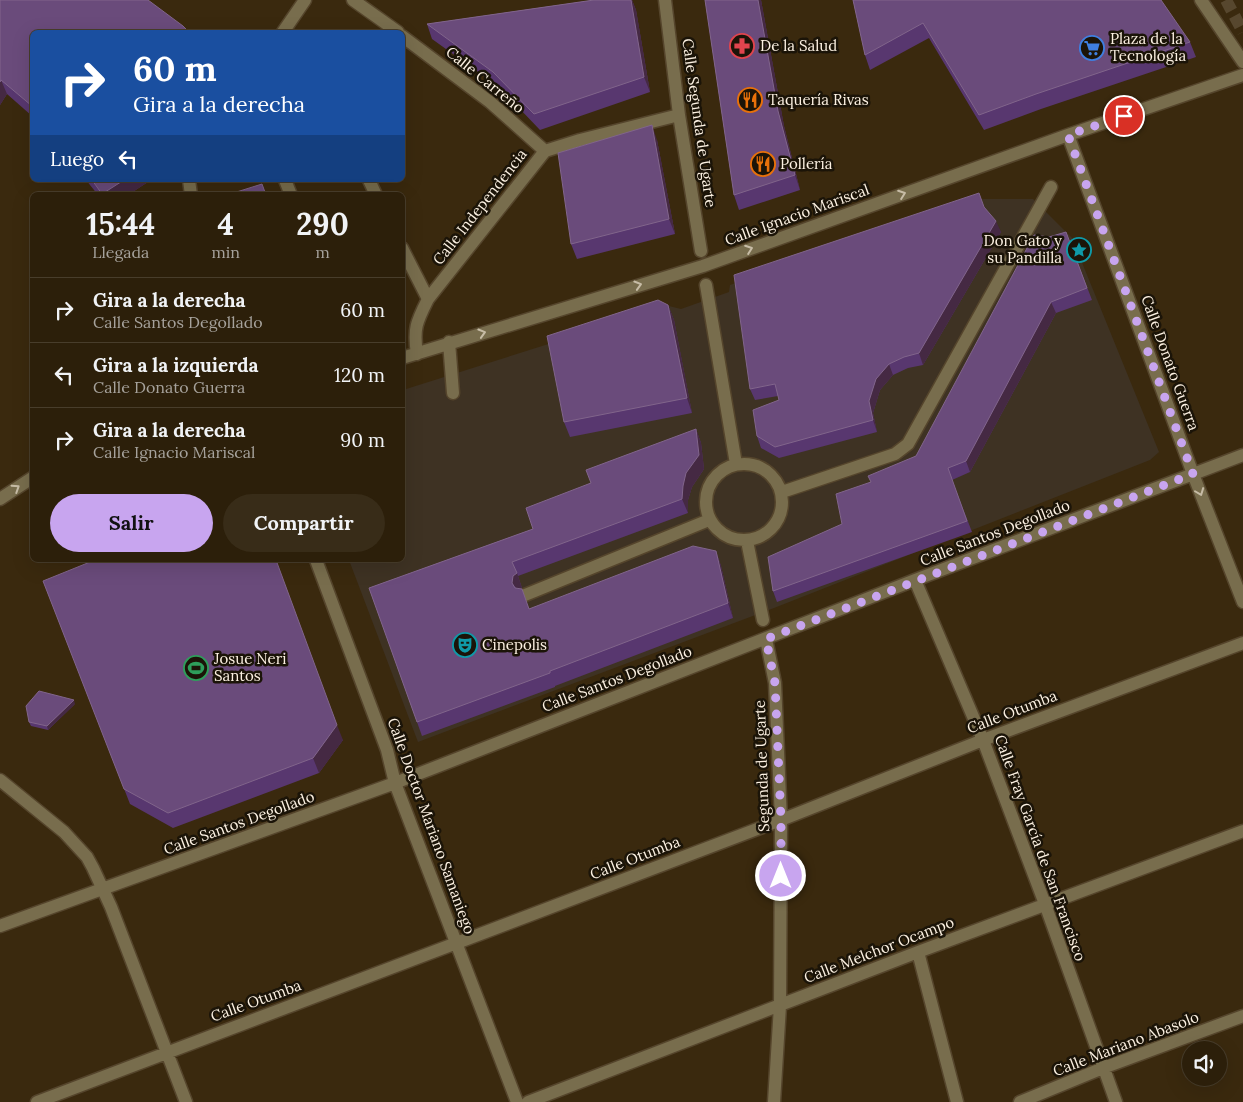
<!DOCTYPE html>
<html lang="es">
<meta charset="utf-8">
<style>
body{margin:0;font-family:Lora,serif;background:#382c18;color:#f1f3f6;height:100vh;display:flex;flex-direction:column;font-size:19px;white-space:nowrap}
*{box-sizing:border-box;margin:0}
p{font-size:16px;color:#a6a29c}
.icon{flex:none;width:28px;height:28px;fill:none;stroke:currentColor;stroke-width:2;stroke-linecap:round;stroke-linejoin:round}
.map{position:relative;flex:1;overflow:hidden}
.drawer{position:absolute;left:30px;top:192px;width:375px;height:370px;display:flex;flex-direction:column;background:#2c1f0a;border-radius:8px;box-shadow:0 5px 20px #0002,0 0 0 1px #483d2b}
.drawer>*{flex:none}
.hud{position:absolute;left:30px;top:30px;width:375px;height:152px;border-radius:8px;box-shadow:0 5px 20px #0002,0 0 0 1px #483d2b;background:#1a4fa0;color:#fff;overflow:hidden}
.fabs{position:absolute;left:1182px;top:1041px;display:grid;gap:10px}
.fabs a{display:grid;place-items:center;width:45px;height:45px;border-radius:50%;background:#2c1f0a;box-shadow:0 5px 20px #0002,0 0 0 1px #483d2b;font-size:25px}
.pin{position:absolute;display:grid;place-items:center;width:42px;height:42px;color:#fff;margin:-21px;border:2px solid #fff;border-radius:50%;box-shadow:0 1px 5px #0007}
.me{position:absolute;width:55px;margin:-28px;rotate:0deg;stroke-linejoin:round;filter:drop-shadow(0 0 4px #0008)}
.turn{display:flex;align-items:center;gap:18px;height:105px;padding:0 20px;font-size:22px}
.turn .icon{width:65px;height:65px;stroke-width:2.5}
.turn b{display:block;font-size:35px;line-height:42px}
.then{display:flex;align-items:center;height:48px;padding:0 20px;background:#0003;gap:10px;font-size:19px}
.eta{display:flex;justify-content:space-evenly;align-items:center;height:85px;text-align:center}
.eta b{font-size:30px;font-weight:700;line-height:35px}
.primary-button{display:flex;gap:10px;margin-top:auto;padding:10px 20px}
.primary-button a{flex:1;height:58px;border-radius:30px;background:#c8a5ef;color:#111;font-size:20px;font-weight:700;line-height:58px;text-align:center}
.primary-button a+a{background:#382c18;color:#f1f3f6}
ul{padding:0;list-style:none}
li{display:flex;align-items:center;gap:15px;height:65px;padding:0 20px;border-top:1px solid #483d2b}
li div{flex:1}
li b{display:block;font-size:19px}
li em{font-style:normal}
.map>svg:first-child{display:block}
.commercial{fill:#3e3223}
.lines{fill:none;stroke-linecap:round;stroke-linejoin:round}
.major-tunnel{stroke:#57472e;stroke-width:12;stroke-dasharray:12 6;stroke-linecap:butt}
.minor-casing{stroke:#55452c;stroke-width:15}
.minor{stroke:#786d4d;stroke-width:12}
.wall{fill:#58376f}
.shaded-wall{fill:#452943}
.building{fill:#6a4b7b;stroke:#81658b}
.oneway{stroke:#c7bca6}
.route{stroke:#c8a5ef;stroke-width:9;stroke-dasharray:0 16.2}
.labels{text-anchor:middle;stroke-width:5;stroke-linejoin:round;paint-order:stroke}
.poi-label{font-size:15px;fill:#fcf1e2;stroke:#1b1408;text-anchor:start}
.street-label{font-size:15px;fill:#fcf1e2;stroke:#1b1408}
</style>
<div class="map">
<svg width="1243" height="1102" viewBox="0 0 1243 1102">
<rect width="100%" height="100%" fill="#3a290e"/>
<path class="commercial" d="M983 199H1033L1072 238 1159 452 1150 460 774 608 418 742 349 560H402L403 390 669 306 681 309 729 292 730 285Z"/>
<g class="lines">
<path class="major-tunnel" d="M1226 0 1243 32"/>
<defs>
<path id="minor" d="M353 0 398 32
M665 0 679 115 701 251
M1201 0 1243 62
M283 32 305 0
M402 36 490 102 545 151
M1068 135 1193 474 1243 602
M189 180 191 195
M285 180 291 195
M369 180 376 195
M402 248 428 299
M706 285 736 464
M449 342 453 393
M417 354C413 328 417 321 428 299L545 151 580 140 679 115
M402 358 703 266 1068 135 1243 75
M706 502a38 38 0 1 1 76 0a38 38 0 1 1-76 0Z
M782 492 895 454 908 444 1051 187
M0 499 32 478
M747 541 763 620
M316 560 387 750 395 783 517 1102
M915 580 983 740 1045 904 1116 1102
M525 595 709 520
M766 639 775 683 781 820 780 1006 774 1102
M0 780 64 832 87 857 93 868 111 907 186 1102
M0 926 395 783 915 580 1243 455
M918 952 957 1102
M37 1102 781 820 983 740 1243 643
M528 1102 918 952 1243 831
M1020 1102 1103 1068 1243 1016"/>
</defs>
<use href="#minor" class="minor-casing"/>
<use href="#minor" class="minor"/>
</g>
<path class="wall" d="M0 0 32 32V116L7 94 0 105Z
M594 0H632L636 10 650 92 540 130 499 87 432 39 427 24Z
M705 0H761L784 126 800 190 739 210 734 195Z
M853 0 1190 42 1196 57 1041 109 984 130 929 38 870 70 865 55Z
M657 140 675 234 577 259 571 244Z
M86 180H151L128 195H98Z
M984 207 1001 232 923 365 908 368 893 375 880 390 873 413 877 432 779 458 761 448 757 436 779 400 778 396 755 400 750 389Z
M1066 232 1092 300 1056 313 970 472 952 480 972 532 777 602 773 591 842 524 871 482 916 456 1049 237Z
M668 305 674 320 692 413 570 437 564 422Z
M696 429 701 443 704 469 692 487 688 500V513L518 576 522 588H521L529 609 716 551 721 566 733 618 555 686V687L422 736 369 588 533 529 591 483Z
M43 581 343 740 319 773 173 828 130 804Z
M75 704 48 730 31 726 29 722Z"/>
<path class="shaded-wall" d="M631 0H632L636 10 650 92 644 77Z
M758 0H761L784 126 800 190 795 175 778 111Z
M1 80 7 94 0 105V82Z
M652 125 657 140 675 234 669 219Z
M124 180H151L128 195H103L102 194Z
M996 221 1001 232 923 365 919 353Z
M1051 302 1056 313 970 472 966 461Z
M668 305 674 320 692 413 687 398Z
M889 364 893 375 880 390 873 413 877 432 873 420 869 401 876 379Z
M696 429 701 443 704 469 692 487 688 500V513L682 499 683 486Z
M716 551 721 566 733 618 728 603Z
M517 573 522 588 518 590 512 583 513 576Z
M74 700 75 704 48 730 47 726Z
M337 725 343 740 319 773 313 758Z"/>
<path class="building" d="M0 0H148L183 26 189 32H32V106L1 80 0 82Z
M594 0H631L644 77 534 114 493 72 427 24Z
M705 0H758L778 111 795 175 734 195Z
M853 0H1161L1190 42 1036 94 979 115 923 23 865 55Z
M652 125 669 219 571 244 558 153Z
M92 180H124L102 194Z
M262 184 266 195H227Z
M979 193 984 207 996 221 919 353 904 357 889 364 876 379 869 401 873 420 775 447 757 436 753 410 779 400 775 384 750 389 734 275Z
M1066 232 1087 288 1051 302 966 461 948 468 967 521 773 591 768 557 842 524 836 494 871 482 868 476 916 456 1034 235 1049 237Z
M658 300 668 305 687 398 564 422 547 336Z
M696 429 699 455 686 473 683 486 682 499 512 562 517 573 513 576 512 583 515 588 522 589 529 609 693 546 716 551 728 603 550 671V673L417 722 369 588 533 529 526 508 591 483 586 470Z
M95 560H276L337 725 313 758 168 813 124 789 43 581Z
M39 691 74 700 47 726 29 722 26 706Z"/>
<defs><path id="oneway-chevron" d="M-2-3.5L2.5 0L-2 3.5" fill="none" stroke-width="1.6" stroke-linecap="round" stroke-linejoin="round" transform="scale(1.25)"/></defs>
<g class="oneway">
<use href="#oneway-chevron" transform="translate(902 194) rotate(-20)"/>
<use href="#oneway-chevron" transform="translate(749 249) rotate(-20)"/>
<use href="#oneway-chevron" transform="translate(638 285) rotate(-17)"/>
<use href="#oneway-chevron" transform="translate(482 333) rotate(-17)"/>
<use href="#oneway-chevron" transform="translate(16 488) rotate(-33)"/>
<use href="#oneway-chevron" transform="translate(1200 492) rotate(69)"/>
</g>
<g class="lines">
<path class="route" d="M781 876V820L775 683 766 639 1193 474 1068 135 1124 116"/>
</g>
<defs>
<symbol id="pharmacy-ring" viewBox="-11 -11 22 22"><circle r="9.5" fill="#1b1408" stroke="#e0444e" stroke-width="1.5"/><path d="M-2-6h4v4h4v4h-4v4h-4v-4h-4v-4h4Z" fill="#e0444e"/></symbol>
<symbol id="supermarket-ring" viewBox="-11 -11 22 22"><circle r="9.5" fill="#1b1408" stroke="#3f7fe0" stroke-width="1.5"/><path d="M-6-5.5h2.5l.6 2H6L4.5 2H-2.5L-4.4-4H-6ZM-1.5 3.2a1.3 1.3 0 1 0 .1 0ZM3 3.2a1.3 1.3 0 1 0 .1 0Z" fill="#3f7fe0"/></symbol>
<symbol id="restaurant-ring" viewBox="-11 -11 22 22"><circle r="9.5" fill="#1b1408" stroke="#e8710a" stroke-width="1.5"/><path d="M-5-6h1v4h1v-4h1v4h1v-4h1v5L-1.5 .5V6h-2V.5L-5-1ZM5-6V6H3V1.5H1.5Q1.5-4 5-6Z" fill="#e8710a"/></symbol>
<symbol id="sight-ring" viewBox="-11 -11 22 22"><circle r="9.5" fill="#1b1408" stroke="#0f9aa8" stroke-width="1.5"/><path d="M0-6L1.8-2.2L6-1.7L2.9 1.2L3.7 5.4L0 3.3L-3.7 5.4L-2.9 1.2L-6-1.7L-1.8-2.2Z" fill="#0f9aa8"/></symbol>
<symbol id="theatre-ring" viewBox="-11 -11 22 22"><circle r="9.5" fill="#1b1408" stroke="#0f9aa8" stroke-width="1.5"/><path d="M-5-5.5Q0-4 5-5.5V0Q5 5 0 6Q-5 5-5 0ZM-3.3-2.5H-1v1.5H-3.3ZM1-2.5H3.3v1.5H1ZM-2.8 1Q0 5.5 2.8 1Z" fill="#0f9aa8"/></symbol>
<symbol id="stadium-ring" viewBox="-11 -11 22 22"><circle r="9.5" fill="#1b1408" stroke="#2e9e5b" stroke-width="1.5"/><path d="M0-5a6.5 5 0 1 0 0 10a6.5 5 0 1 0 0-10ZM-3.5-1.8h7v3.6h-7Z" fill="#2e9e5b"/></symbol>
</defs>
<g fill-rule="evenodd">
<use href="#pharmacy-ring" x="728" y="32" width="28" height="28"/>
<use href="#supermarket-ring" x="1078" y="34" width="28" height="28"/>
<use href="#restaurant-ring" x="736" y="86" width="28" height="28"/>
<use href="#restaurant-ring" x="749" y="150" width="28" height="28"/>
<use href="#sight-ring" x="1065" y="236" width="28" height="28"/>
<use href="#theatre-ring" x="451" y="631" width="28" height="28"/>
<use href="#stadium-ring" x="182" y="654" width="28" height="28"/>
</g>
<g class="labels">
<g class="poi-label">
<text x="1110" y="44">Plaza de la<tspan x="1110" dy="17">Tecnología</tspan></text>
<text x="760" y="51">De la Salud</text>
<text x="768" y="105">Taquería Rivas</text>
<text x="780" y="169">Pollería</text>
<text x="1062" y="246" text-anchor="end">Don Gato y<tspan x="1062" dy="17">su Pandilla</tspan></text>
<text x="482" y="650">Cinepolis</text>
<text x="214" y="664">Josue Neri<tspan x="214" dy="17">Santos</tspan></text>
</g>
<g class="street-label">
<text transform="translate(485 80) rotate(39)" y="5">Calle Carreño</text>
<text transform="translate(699 123) rotate(82)" y="5">Calle Segunda de Ugarte</text>
<text transform="translate(480 207) rotate(-52)" y="5">Calle Independencia</text>
<text transform="translate(797 215) rotate(-20)" y="5">Calle Ignacio Mariscal</text>
<text transform="translate(1170 363) rotate(70)" y="5">Calle Donato Guerra</text>
<text transform="translate(995 533) rotate(-21)" y="5">Calle Santos Degollado</text>
<text transform="translate(617 679) rotate(-21)" y="5">Calle Santos Degollado</text>
<text transform="translate(1012 712) rotate(-21)" y="5">Calle Otumba</text>
<text transform="translate(762 766) rotate(-92)" y="5">Segunda de Ugarte</text>
<text transform="translate(239 823) rotate(-20)" y="5">Calle Santos Degollado</text>
<text transform="translate(431 826) rotate(70)" y="5">Calle Doctor Mariano Samaniego</text>
<text transform="translate(1040 848) rotate(70)" y="5">Calle Fray García de San Francisco</text>
<text transform="translate(635 858) rotate(-21)" y="5">Calle Otumba</text>
<text transform="translate(879 950) rotate(-21)" y="5">Calle Melchor Ocampo</text>
<text transform="translate(256 1001) rotate(-20)" y="5">Calle Otumba</text>
<text transform="translate(1126 1044) rotate(-21)" y="5">Calle Mariano Abasolo</text>
</g>
</g>
</svg>
<div class="fabs">
<a><svg class="icon" aria-label="sound" viewBox="0 0 24 24"><path d="M4 9h4l5-4v14l-5-4H4zM17 9q2 3 0 6"/></svg></a>
</div>
<div class="pin" style="left:1124px;top:116px;background:#d93025"><svg class="icon" aria-label="arrive" viewBox="0 0 24 24"><path d="M6 21V4h12l-3 4 3 4H6"/></svg></div>
<svg class="me" style="left:781px;top:876px" viewBox="-20 -20 40 40"><circle r="17" fill="#c8a5ef" stroke="#fff" stroke-width="3"/><path d="M0-11L8 9 0 5-8 9z" fill="#fff"/></svg>
<div class="hud">
<div class="turn"><svg class="icon" aria-label="right" viewBox="0 0 24 24"><path d="M7 20v-9h11M14 6l5 5-5 5"/></svg><div><b>60 m</b>Gira a la derecha</div></div>
<div class="then">Luego<svg class="icon" aria-label="left" viewBox="0 0 24 24"><path d="M17 20v-9H6M10 6l-5 5 5 5"/></svg></div>
</div>
<section class="drawer">
<div class="eta">
<div><b>15:44</b><p>Llegada</p></div>
<div><b>4</b><p>min</p></div>
<div><b>290</b><p>m</p></div>
</div>
<ul>
<li><svg class="icon" aria-label="right" viewBox="0 0 24 24"><path d="M7 20v-9h11M14 6l5 5-5 5"/></svg><div><b>Gira a la derecha</b><p>Calle Santos Degollado</p></div><em>60 m</em></li>
<li><svg class="icon" aria-label="left" viewBox="0 0 24 24"><path d="M17 20v-9H6M10 6l-5 5 5 5"/></svg><div><b>Gira a la izquierda</b><p>Calle Donato Guerra</p></div><em>120 m</em></li>
<li><svg class="icon" aria-label="right" viewBox="0 0 24 24"><path d="M7 20v-9h11M14 6l5 5-5 5"/></svg><div><b>Gira a la derecha</b><p>Calle Ignacio Mariscal</p></div><em>90 m</em></li>
</ul>
<div class="primary-button"><a>Salir</a><a>Compartir</a></div>
</section>
</div>
